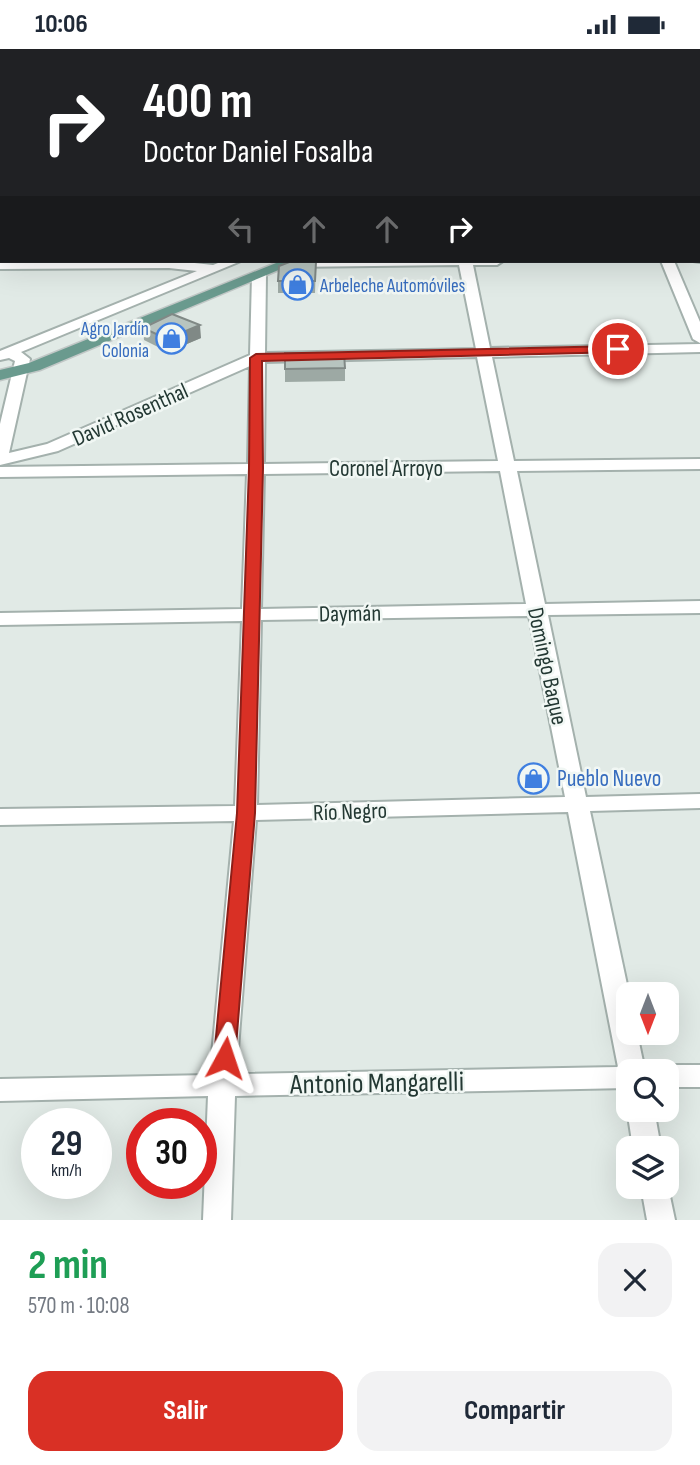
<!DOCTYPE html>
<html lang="es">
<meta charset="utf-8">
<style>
body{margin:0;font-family:"Sofia Sans Condensed",sans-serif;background:#f2f2f3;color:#1f2937;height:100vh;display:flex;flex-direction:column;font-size:26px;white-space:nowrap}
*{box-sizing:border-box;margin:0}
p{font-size:23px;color:#747a83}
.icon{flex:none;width:38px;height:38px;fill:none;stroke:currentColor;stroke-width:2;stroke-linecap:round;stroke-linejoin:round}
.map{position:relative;height:1171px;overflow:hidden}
.side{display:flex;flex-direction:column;background:#fff;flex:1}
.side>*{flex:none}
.hud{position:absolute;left:0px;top:0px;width:700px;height:214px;box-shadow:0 7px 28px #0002;background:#202124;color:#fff;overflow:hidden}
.needle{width:46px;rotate:180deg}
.fabs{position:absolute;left:616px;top:933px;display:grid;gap:14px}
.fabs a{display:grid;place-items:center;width:63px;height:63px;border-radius:14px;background:#fff;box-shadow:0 7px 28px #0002;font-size:35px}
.speed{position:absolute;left:21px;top:1059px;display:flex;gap:14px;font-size:35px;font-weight:700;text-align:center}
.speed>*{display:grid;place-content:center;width:91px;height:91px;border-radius:50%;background:#fff;box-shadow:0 7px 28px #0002;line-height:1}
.speed small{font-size:18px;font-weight:400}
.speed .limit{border:10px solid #d22;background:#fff;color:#111}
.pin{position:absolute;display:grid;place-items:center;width:60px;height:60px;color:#fff;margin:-30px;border:4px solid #fff;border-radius:50%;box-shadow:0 2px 7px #0007}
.me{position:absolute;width:77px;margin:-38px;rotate:5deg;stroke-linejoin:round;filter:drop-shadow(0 0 5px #0008)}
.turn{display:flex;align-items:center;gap:24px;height:147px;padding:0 28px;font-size:32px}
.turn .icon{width:91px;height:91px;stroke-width:2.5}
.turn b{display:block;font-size:49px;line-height:60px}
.lanes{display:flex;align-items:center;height:66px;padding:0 28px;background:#0003;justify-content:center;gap:35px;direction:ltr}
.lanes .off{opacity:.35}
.round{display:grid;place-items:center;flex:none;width:74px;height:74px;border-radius:21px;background:#f2f2f3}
.overview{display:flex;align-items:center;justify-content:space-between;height:119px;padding:0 28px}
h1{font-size:42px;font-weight:700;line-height:52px;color:#1e9e55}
.primary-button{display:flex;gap:14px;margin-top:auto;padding:14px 28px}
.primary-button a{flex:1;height:80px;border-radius:21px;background:#d93025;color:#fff;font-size:28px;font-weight:700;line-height:80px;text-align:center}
.primary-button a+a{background:#f2f2f3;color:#1f2937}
.status{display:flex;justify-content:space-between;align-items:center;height:49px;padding:0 35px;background:#fff;direction:ltr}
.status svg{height:19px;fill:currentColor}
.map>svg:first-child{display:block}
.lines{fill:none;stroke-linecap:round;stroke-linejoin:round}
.street-casing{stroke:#a4b1ad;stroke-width:4}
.secondary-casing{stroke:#a1b4ad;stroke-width:3}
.primary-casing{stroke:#c1c7c6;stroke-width:3}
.street{fill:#fff;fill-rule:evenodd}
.secondary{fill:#fff;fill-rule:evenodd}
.primary{fill:#6a9a8e;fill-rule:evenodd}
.wall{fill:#9da9a4}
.shaded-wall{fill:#808986}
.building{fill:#b7c4bf;stroke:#808986;stroke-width:2}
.route{fill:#d93025;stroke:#8d1f18;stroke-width:2}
.labels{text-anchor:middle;stroke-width:5;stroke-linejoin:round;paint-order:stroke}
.far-shop-label{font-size:19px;fill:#366cbe;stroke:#f1f7f4;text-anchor:start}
.street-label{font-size:23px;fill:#233833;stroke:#f1f7f4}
.shop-label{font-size:23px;fill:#366cbe;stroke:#f1f7f4;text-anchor:start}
.near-street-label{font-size:28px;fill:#233833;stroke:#f1f7f4}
</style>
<div class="status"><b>10:06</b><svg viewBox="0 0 49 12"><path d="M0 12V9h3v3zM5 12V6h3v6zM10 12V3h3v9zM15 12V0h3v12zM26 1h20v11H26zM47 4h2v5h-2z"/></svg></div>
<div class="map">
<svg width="700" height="1171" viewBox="0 0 700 1171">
<rect width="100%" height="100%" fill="#e1eae6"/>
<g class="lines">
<defs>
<path id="street" d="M698 13H700V19H698Z
M0 20H2V26H0Z
M698 65H700V71H698Z
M0 72H2V78H0Z
M0 135H2V143H0Z
M698 205 700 213 693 212H698Z
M0 212H176L213 216 223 212H241L21 303 30 310 9 404 47 395 250 306 252 226 259 222 266 226 265 304 476 300 459 216 289 218 284 217V212H503L497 216H473L490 299 700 295V303L492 308 514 412 700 410V420L517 422 545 555 700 552V564L548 566 586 748 700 745V759L590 762 629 945 628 984H637L645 1022H628V1039L235 1047 231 1171H203L208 1047 0 1052V1030L210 1026 234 772 0 776V760L235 757 242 572 0 576V564L242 560 247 425 0 428V418L248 415 250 317 58 402 0 416V375L15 312 9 309 0 311V302L197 222 169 219 0 220ZM477 308 498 412 264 415 265 313ZM500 422 526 555 261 560 264 425ZM529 567 565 748 257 756 261 571ZM568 763 618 1018 236 1025 256 771Z
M661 212H674L700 273V294L693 290Z
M667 1016H700V1038H667V1022H656Z
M628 1057V1060H654L661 1099H633L627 1060Z
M667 1133 675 1171H647L641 1138H667Z"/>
<path id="secondary" d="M698 128H700V136H698Z"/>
<path id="primary" d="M698 39H700L698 46Z
M281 212H300L40 321 0 331V321L29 314Z"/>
</defs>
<use href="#street" class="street-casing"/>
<use href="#secondary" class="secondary-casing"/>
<use href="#primary" class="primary-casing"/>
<use href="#street" class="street"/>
<use href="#secondary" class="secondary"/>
<use href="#primary" class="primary"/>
</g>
<path class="wall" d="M316 213 315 244H278V232Z
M143 279 201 289 168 303 144 291Z
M285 304 345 319V332L285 333Z"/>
<path class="shaded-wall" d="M682 0H700V12H698V2H682Z
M200 276 201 289 168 303 167 290Z"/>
<path class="building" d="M292 212 316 213 315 232H278L279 217Z
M172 265 200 276 167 290 143 279Z
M285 304H344L345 319 285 320Z"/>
<path class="route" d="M618 297 623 298V303L262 312 263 419 255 764 235 1009 232 1015 225 1017 217 1015 214 1009 237 764 249 419 250 309 256 305Z"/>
<defs>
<symbol id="shop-ring" viewBox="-11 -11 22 22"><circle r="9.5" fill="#f1f7f4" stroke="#3f7fe0" stroke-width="1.5"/><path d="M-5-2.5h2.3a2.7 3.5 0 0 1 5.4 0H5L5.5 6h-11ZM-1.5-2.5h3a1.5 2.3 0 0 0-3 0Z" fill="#3f7fe0"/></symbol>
</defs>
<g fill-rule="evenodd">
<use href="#shop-ring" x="280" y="218" width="35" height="35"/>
<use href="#shop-ring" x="154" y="272" width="35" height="35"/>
<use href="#shop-ring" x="516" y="712" width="35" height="35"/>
</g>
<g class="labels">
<g class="far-shop-label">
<text x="320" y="243">Arbeleche Automóviles</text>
<text x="149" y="286" text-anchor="end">Agro Jardín<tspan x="149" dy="22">Colonia</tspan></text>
</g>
<g class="street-label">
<text transform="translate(130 365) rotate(-24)" y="8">David Rosenthal</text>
<text x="386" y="427">Coronel Arroyo</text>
<text transform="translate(350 564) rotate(-1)" y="8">Daymán</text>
<text transform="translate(548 617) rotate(78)" y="8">Domingo Baque</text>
<text transform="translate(350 762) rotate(-2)" y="8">Río Negro</text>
</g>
<g class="shop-label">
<text x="557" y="737">Pueblo Nuevo</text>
</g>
<g class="near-street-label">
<text transform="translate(377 1033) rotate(-1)" y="10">Antonio Mangarelli</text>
</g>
</g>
</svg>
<div class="fabs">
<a><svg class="needle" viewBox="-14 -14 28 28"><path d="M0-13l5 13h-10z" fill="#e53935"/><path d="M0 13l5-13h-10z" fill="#747a83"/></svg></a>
<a><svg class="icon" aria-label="search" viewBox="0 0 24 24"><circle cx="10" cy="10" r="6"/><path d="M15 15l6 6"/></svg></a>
<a><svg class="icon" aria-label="layers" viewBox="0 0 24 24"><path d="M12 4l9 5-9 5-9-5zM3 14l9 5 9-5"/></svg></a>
</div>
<div class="speed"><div>29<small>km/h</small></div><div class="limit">30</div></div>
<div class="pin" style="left:618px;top:300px;background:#d93025"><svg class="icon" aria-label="arrive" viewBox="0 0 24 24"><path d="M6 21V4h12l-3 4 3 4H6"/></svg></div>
<svg class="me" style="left:225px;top:1009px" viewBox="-20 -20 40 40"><path d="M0-17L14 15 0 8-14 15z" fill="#d93025" stroke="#fff" stroke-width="4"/></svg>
<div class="hud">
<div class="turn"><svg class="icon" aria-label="right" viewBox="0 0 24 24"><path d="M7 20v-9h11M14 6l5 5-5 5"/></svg><div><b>400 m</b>Doctor Daniel Fosalba</div></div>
<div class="lanes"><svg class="icon off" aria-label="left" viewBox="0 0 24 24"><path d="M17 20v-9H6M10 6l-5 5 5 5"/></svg><svg class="icon off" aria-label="ahead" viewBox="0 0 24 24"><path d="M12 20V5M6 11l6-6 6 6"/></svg><svg class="icon off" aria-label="ahead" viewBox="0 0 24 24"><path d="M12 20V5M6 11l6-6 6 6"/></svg><svg class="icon" aria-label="right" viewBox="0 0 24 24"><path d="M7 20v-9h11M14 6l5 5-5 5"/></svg></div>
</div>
</div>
<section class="side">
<div class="overview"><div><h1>2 min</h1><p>570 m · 10:08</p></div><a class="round"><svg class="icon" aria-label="close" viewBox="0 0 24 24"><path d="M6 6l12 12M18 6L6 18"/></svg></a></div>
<div class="primary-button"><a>Salir</a><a>Compartir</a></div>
</section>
